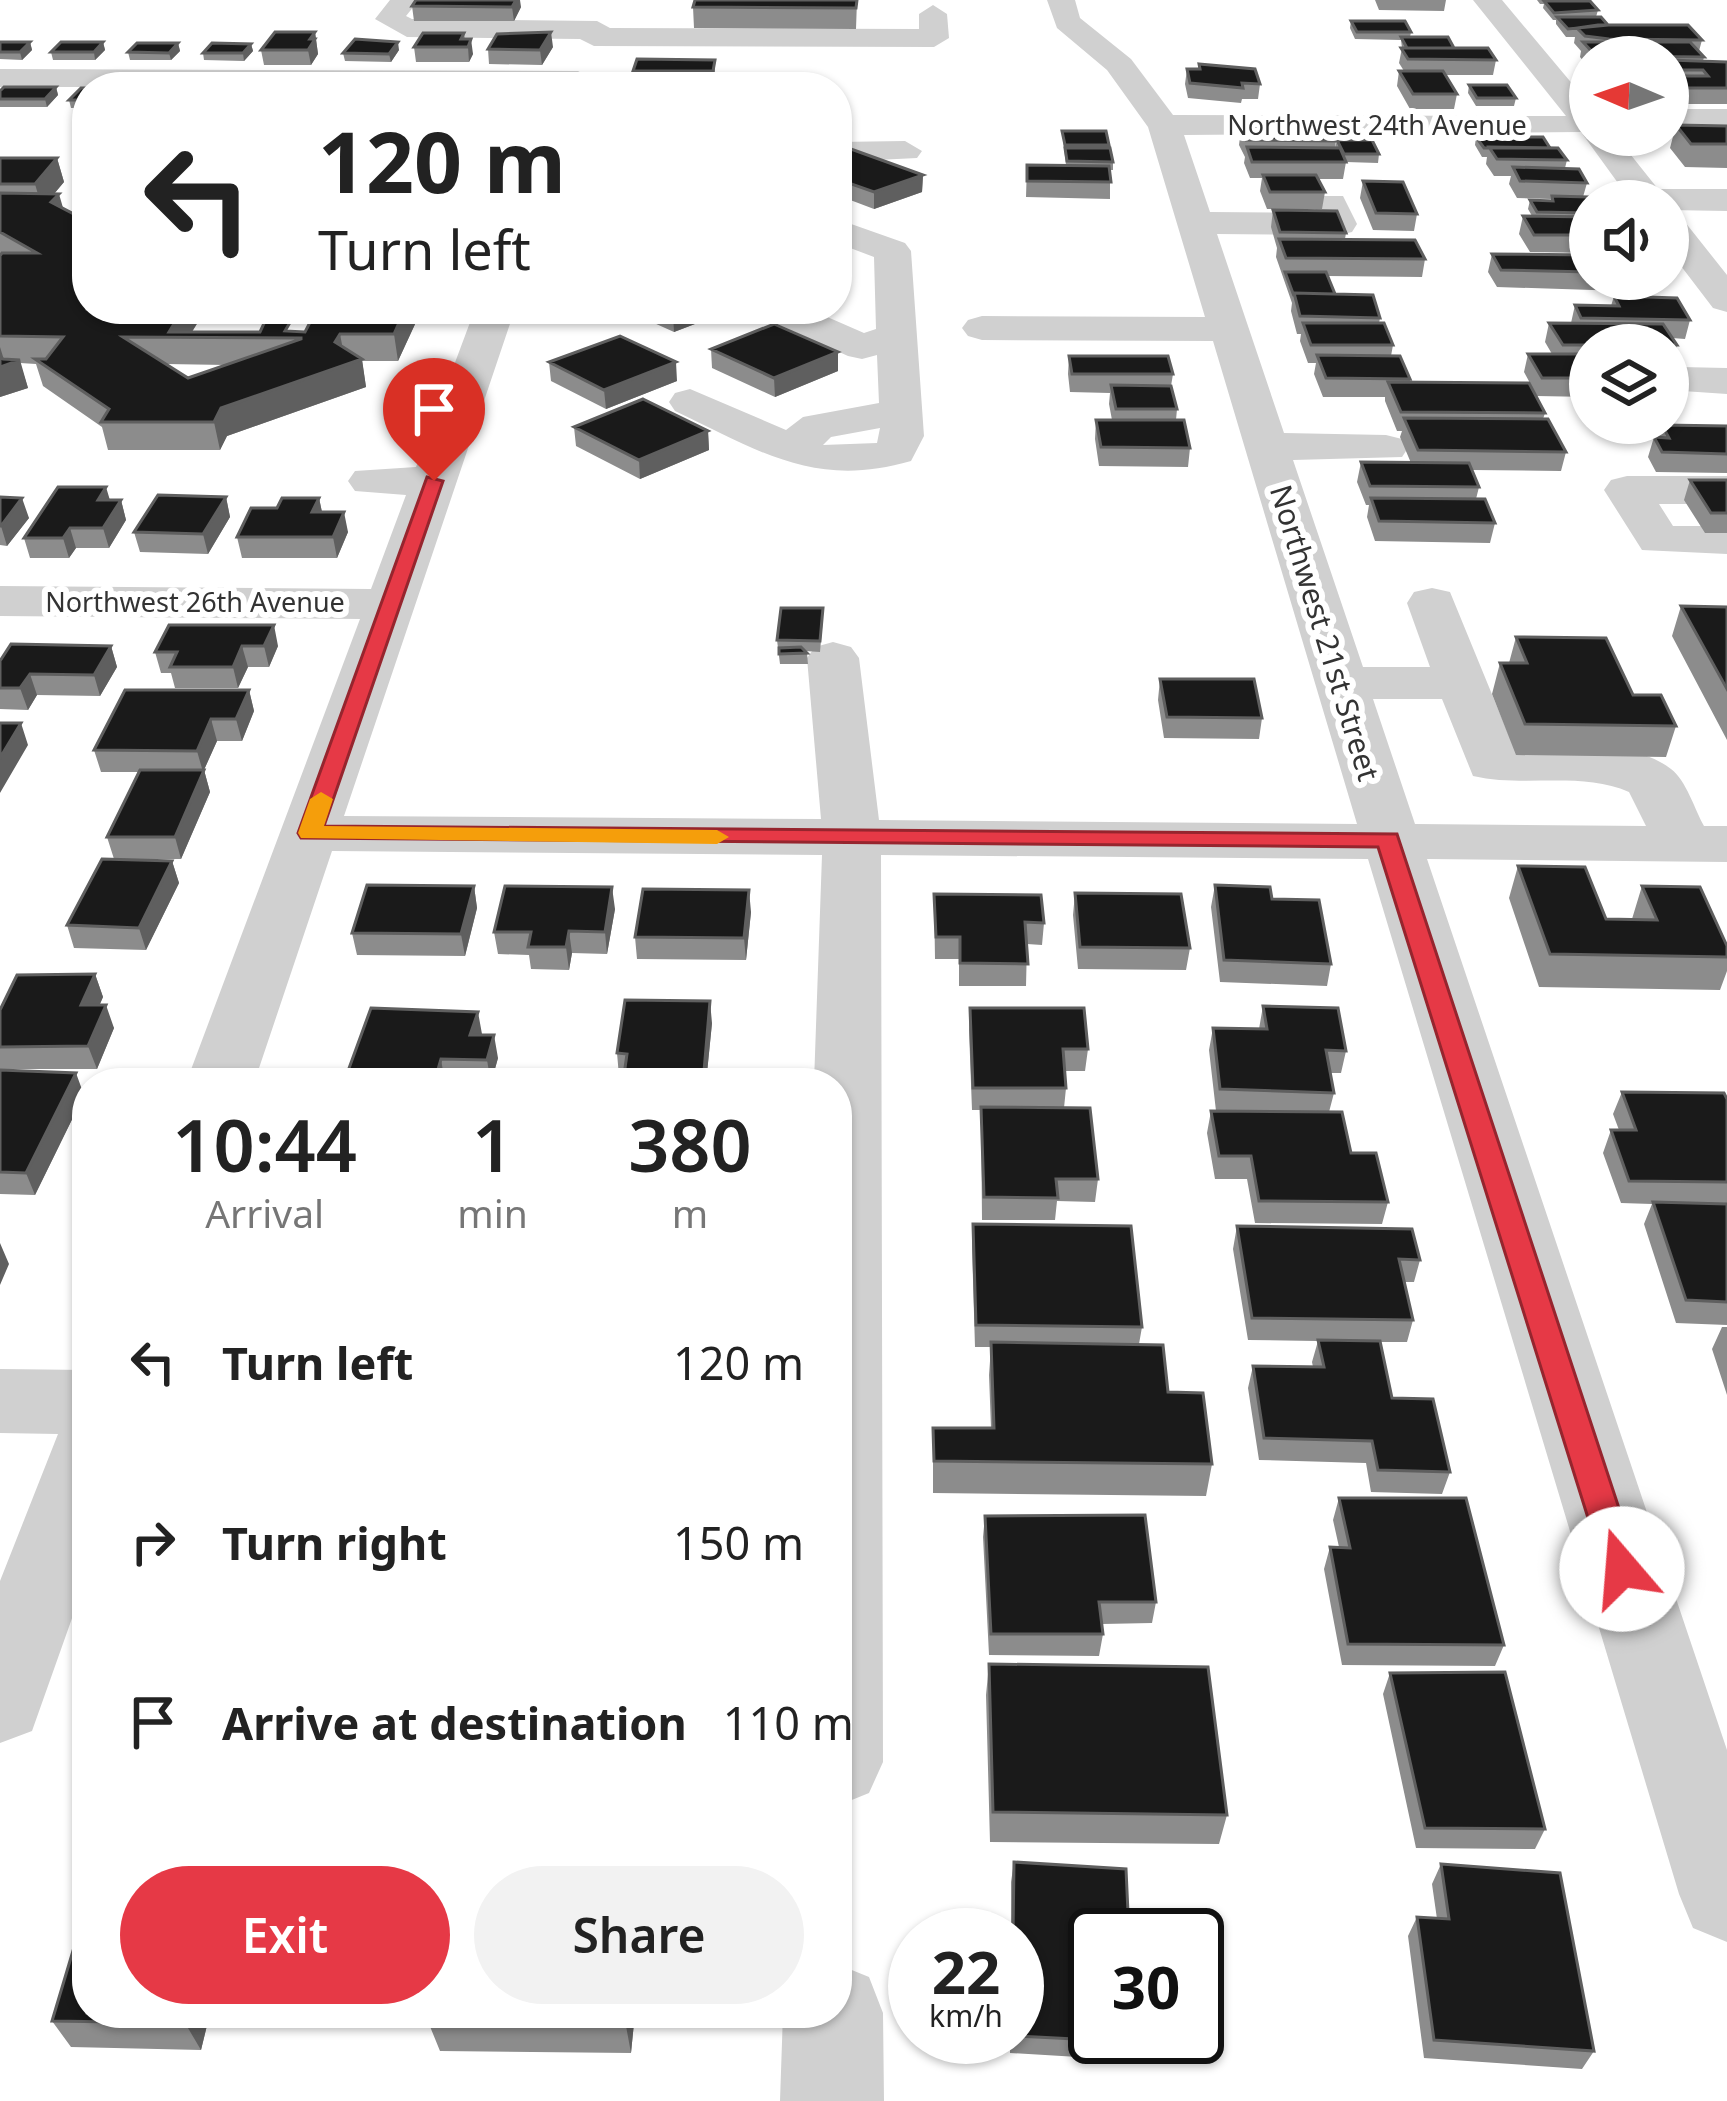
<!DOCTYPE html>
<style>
body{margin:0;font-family:"Noto Sans",sans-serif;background:#f2f2f2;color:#222;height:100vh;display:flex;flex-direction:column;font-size:45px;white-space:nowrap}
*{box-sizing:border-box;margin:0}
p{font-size:39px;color:#767676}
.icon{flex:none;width:66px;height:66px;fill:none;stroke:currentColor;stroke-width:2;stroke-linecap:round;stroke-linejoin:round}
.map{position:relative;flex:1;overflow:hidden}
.drawer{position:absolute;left:72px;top:1068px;width:780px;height:960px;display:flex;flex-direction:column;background:#fff;border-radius:48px;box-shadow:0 3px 9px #0004}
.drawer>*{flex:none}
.hud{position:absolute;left:72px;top:72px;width:780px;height:252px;border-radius:48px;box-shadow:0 3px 9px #0004;background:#fff;color:#222;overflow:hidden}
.needle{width:78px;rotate:272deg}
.fabs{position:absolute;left:1569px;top:36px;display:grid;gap:24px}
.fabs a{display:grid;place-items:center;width:120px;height:120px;border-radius:50%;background:#fff;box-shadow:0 3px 9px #0004;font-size:60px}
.speed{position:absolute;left:888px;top:1908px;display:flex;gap:24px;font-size:60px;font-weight:700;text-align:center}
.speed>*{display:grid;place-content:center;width:156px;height:156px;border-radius:50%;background:#fff;box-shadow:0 3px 9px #0004;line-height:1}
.speed small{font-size:30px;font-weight:400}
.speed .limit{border:6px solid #111;border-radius:18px;background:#fff;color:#111}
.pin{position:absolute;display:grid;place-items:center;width:102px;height:102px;color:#fff;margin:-123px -51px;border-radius:50% 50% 50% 0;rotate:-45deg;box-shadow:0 0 12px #0007}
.pin .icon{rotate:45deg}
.me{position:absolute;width:132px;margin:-66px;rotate:342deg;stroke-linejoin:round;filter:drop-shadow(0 0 9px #0008)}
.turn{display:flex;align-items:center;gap:42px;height:252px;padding:0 48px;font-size:54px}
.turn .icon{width:156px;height:156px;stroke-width:2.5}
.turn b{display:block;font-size:84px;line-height:102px}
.eta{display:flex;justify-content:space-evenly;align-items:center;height:204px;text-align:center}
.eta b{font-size:72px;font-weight:600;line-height:84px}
.button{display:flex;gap:24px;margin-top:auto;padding:24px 48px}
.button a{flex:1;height:138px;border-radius:72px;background:#e63946;color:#fff;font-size:48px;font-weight:600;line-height:138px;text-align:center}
.button a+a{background:#f2f2f2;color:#222}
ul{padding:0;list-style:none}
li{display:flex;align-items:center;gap:36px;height:180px;padding:0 48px}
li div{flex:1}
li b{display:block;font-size:45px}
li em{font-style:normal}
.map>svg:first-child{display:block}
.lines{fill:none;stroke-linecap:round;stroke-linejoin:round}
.minor{fill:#d0d0d0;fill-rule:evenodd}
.wall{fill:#8c8c8c;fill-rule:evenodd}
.shaded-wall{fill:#5f5f5f}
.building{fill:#1a1a1a;stroke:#5f5f5f;stroke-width:3;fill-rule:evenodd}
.route{fill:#e63946;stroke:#96252e;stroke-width:3}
.slow{fill:#f59e0b}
.labels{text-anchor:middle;stroke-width:12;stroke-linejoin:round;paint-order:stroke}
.far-street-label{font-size:27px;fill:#333;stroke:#fff}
.street-label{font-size:30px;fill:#333;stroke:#fff}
</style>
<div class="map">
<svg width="1727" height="2101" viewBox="0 0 1727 2101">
<rect width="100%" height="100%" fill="#fff"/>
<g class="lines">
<path class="minor" d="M390 0H419L406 16 412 19 597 21 610 28 919 29V14L933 5 947 14 949 38 934 47 594 46 580 39 407 37 375 19Z
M1047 0H1075L1080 18 1131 59 1173 115 1566 116 1473 0H1502L1590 105V135H1615L1658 189H1727V211L1668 210V201H1631L1581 132 1184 135 1210 212 1317 213 1313 203 1319 196H1343L1357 224 1352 232 1339 235 1217 234 1284 433 1386 435 1402 439 1408 448 1402 457 1293 460 1363 667H1430L1407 603 1414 592 1432 588 1450 592 1514 748C1561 748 1631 738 1671 769 1686 780 1695 810 1704 826H1727V862L1427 859 1727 1750V1942L1693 1928 1679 1894 1368 859 881 855 883 1762 869 1793 837 1806V1083H814L822 855 332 851 254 1083H186L360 619 0 616V586L371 589 406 495 355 491 348 481 355 471 416 467 475 309H515L344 816 821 819 807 658 815 647 833 642 851 647 859 658 879 820 1357 824 1213 341 982 340 968 336 962 328 968 320 982 316 1205 317 1148 127 1107 70 1057 28ZM1373 699H1442L1473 776C1524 788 1581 771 1629 792L1646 826 1415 824Z
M0 69 578 71 593 80 587 87H0Z
M1668 109H1727V129H1668Z
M905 141 922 151 917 158 837 162V142Z
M1668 214 1681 217 1727 275V312L1713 308 1668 249Z
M837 219 905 243 911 251 924 436 911 461C815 489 759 451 675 411L669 402 675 393 690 389 786 430 803 417 879 403 877 355 862 359 848 356 762 317 756 309H809L864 333 876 329 874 257 837 243ZM880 428 877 443 823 445 831 437Z
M1680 367 1727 368V394L1668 390V370Z
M1627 476H1727V504H1659L1673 526H1727V554L1642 550 1604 490 1611 480Z
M0 1369 87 1370V1576L32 1731 0 1743V1581L58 1434 0 1433Z
M837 1964 869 1977 883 2013 884 2101H780L783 2013H837Z"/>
</g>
<path class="wall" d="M857 0 856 29 694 28 693 7Z
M1375 0H1446L1444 11 1379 10Z
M1537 0H1585L1598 10 1596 17 1608 25 1702 40 1699 51 1704 57 1703 61 1727 62V104H1668V57H1590V69L1580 57 1581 51 1574 43 1575 37H1566L1556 24V20H1553L1543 8 1544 4H1540Z
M412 6 521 7 514 21H414Z
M1351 21 1411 32 1410 37 1496 60 1493 75H1445L1457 94 1454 109H1410L1397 86 1399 71H1404L1399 63 1402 48 1401 40 1355 39 1350 28Z
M315 32 318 54 311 65H264L261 50Z
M464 33 465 39 473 54 469 62H416L414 47Z
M0 42H30L32 50 22 60 0 59Z
M103 42 105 50 95 60H53L51 52Z
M178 43 180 51 171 60H130L128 52Z
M251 44 253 51 244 61 204 60 203 53Z
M553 47 542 65 489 64 488 49Z
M399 50 391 62 345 61 343 53Z
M715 60V81H779L780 87 634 86 633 71Z
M1199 64 1260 84 1258 99H1242L1241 103 1188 98 1185 84 1187 69H1198Z
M1469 85 1516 98 1514 106H1476L1468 93Z
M56 87 58 95 47 107H0V91Z
M87 88V108H71L69 100Z
M1676 125 1727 126V168L1685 167 1670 148Z
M1241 129 1336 141 1335 148 1337 140 1379 154 1378 163 1346 162 1343 179H1318L1325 192 1322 209H1267L1260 191 1262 178H1250L1244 163 1245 157 1239 145Z
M1062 131 1109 145 1113 162V170H1110V199L1026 197 1027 165H1066Z
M1476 137 1550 148 1567 160 1565 168 1587 183 1583 197 1590 201V253L1530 252 1519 234 1523 216H1532L1528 209 1530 200 1551 201V199L1517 198 1509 184 1511 176H1494L1486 164 1487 157H1482L1475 145Z
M837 144 923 175 922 192 874 209 837 195Z
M0 158H57L64 182 54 194 87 309H206L192 332H305L422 309 398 361H362L366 387 227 436 220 450H108L102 427 43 386 36 364 20 363 28 388 0 397V256L2 254 0 253ZM166 364 226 365 188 378Z
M87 178V205L80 180Z
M1363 181 1417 214 1414 231 1373 230 1360 198Z
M1273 210 1346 233 1345 239 1425 259 1422 277 1328 276 1335 294 1380 318 1379 323 1393 345 1391 356 1410 379V382L1545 413 1543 419 1566 452 1561 471 1472 470 1479 487 1476 499 1495 523 1490 543 1375 541 1367 517 1369 505H1366L1357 482 1361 462 1411 463 1400 437 1402 431H1397L1385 401V397H1323L1314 374 1316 363H1308L1300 341 1301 334H1297L1291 311 1292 303 1276 257 1277 248 1271 227Z
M1492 254 1590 255V279H1626L1623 291 1497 287 1488 272Z
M1614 296 1690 320 1685 339 1672 338 1677 345 1672 364H1669L1679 378 1673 397H1668V345H1590V397L1537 396 1524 372 1528 354H1552L1545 342 1549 323H1571L1575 305 1611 306Z
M623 309H734L674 332Z
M711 349 838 371 775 397 712 368Z
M1069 356 1173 374 1171 386 1177 409 1176 420 1190 448 1188 467 1099 466 1095 439 1096 420H1112L1109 404 1110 393 1070 392 1068 374Z
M549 362 677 381 606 409 551 381Z
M1662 425 1727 426V473L1656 472 1648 457 1654 437H1658Z
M574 427 708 431 709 450 640 479 576 446Z
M1690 480H1727V533H1705L1684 500Z
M0 497 29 518 7 546 0 545Z
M226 497 230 517 208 554 140 552 134 532Z
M319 498 322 512 348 532 337 558H242L237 537 277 508Z
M110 500H121L126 520 109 548H76L69 558H30L24 538Z
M1681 606 1727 607V740L1672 636Z
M823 618 820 652 805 651 807 653 808 664H780L777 640Z
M169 625 278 646 269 667H248L238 688H175L171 673H161L155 652Z
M1516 637 1633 695 1676 726 1666 757 1516 755 1492 694 1500 663H1509Z
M111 646 117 667 100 696 37 695 28 710 0 709V661Z
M1160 679 1262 718 1259 739 1164 738 1158 700Z
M249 690 254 711 242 741H217L204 770 210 792 181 859H114L107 837 139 772H101L94 750Z
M172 861 179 883 146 950 74 948 67 925Z
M1518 866 1606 919H1632L1642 886 1727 946V971L1720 990 1539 987 1509 898Z
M1215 885 1272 899 1331 964 1327 986 1220 982 1211 907Z
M474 886 477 908 465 956 357 955 352 933Z
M1075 893 1190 948 1186 970 1078 969 1073 915Z
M934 894 1044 923 1042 945 1027 944 1026 986H959V959H935Z
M615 909 607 954 572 953 569 970 531 969 529 955 498 954 494 932Z
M751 912 746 960 637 959 635 937Z
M95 974 103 997 99 1005 114 1028 97 1069H0V1010Z
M1263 1006 1346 1051 1341 1073H1330L1334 1093 1329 1112 1351 1153 1388 1202 1382 1224 1255 1223 1247 1179H1215L1207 1133 1211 1111H1216L1209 1050 1213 1028 1259 1029Z
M371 1008 498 1058 491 1083 445 1081V1083H345Z
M970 1008 1088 1049 1085 1071H1064L1066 1088 1064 1108 1098 1179 1095 1202 1057 1201 1055 1220H982L981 1110H972L969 1030Z
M712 1023 706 1083H623L624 1076H619L617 1053Z
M0 1070 84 1095 35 1195 0 1194Z
M1622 1092 1727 1099V1325L1676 1323 1644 1224 1652 1204 1621 1203 1603 1153 1611 1130H1619L1613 1114Z
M973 1224 1142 1327 1139 1344 1212 1464 1206 1496 933 1493V1428H991L989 1375 991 1347H975L972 1246Z
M1237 1226 1420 1260 1414 1282H1405L1413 1320 1407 1342H1380L1392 1398 1450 1472 1442 1494 1371 1492 1366 1463 1259 1460 1248 1388 1253 1366 1313 1367 1312 1362 1318 1341 1248 1340 1233 1249Z
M1722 1327H1727V1395L1712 1349Z
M1339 1498 1504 1645 1495 1666 1342 1665 1324 1569 1330 1547H1339L1333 1520Z
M985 1516 1156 1602 1152 1623 1102 1624 1103 1634 1099 1656 989 1655 983 1537Z
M989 1664 1227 1815 1219 1844 990 1842 986 1695Z
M1390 1673 1545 1829 1535 1849 1416 1848 1383 1694Z
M1014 1862 1133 2042 1128 2060 1010 2053V2037H1017V1935H1011V1882Z
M1441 1864 1594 2051 1582 2069 1424 2058 1408 1936 1417 1917 1437 1919 1432 1884Z
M87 2013H210L201 2050 71 2047 52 2021Z
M635 2013 631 2053 440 2051 429 2024Z"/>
<path class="shaded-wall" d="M516 0H520L521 7 514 21 512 7Z
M315 32 318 54 311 65 308 50 310 39Z
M551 32 553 47 542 65 540 50Z
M471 39 473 54 469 62 468 47Z
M30 42 32 50 22 60 20 52Z
M103 42 105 50 95 60 94 52Z
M398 42 399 50 391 62 389 54Z
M178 43 180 51 171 60 169 53Z
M251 44 253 51 244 61 243 53Z
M56 87 58 95 47 107 45 99Z
M57 158 64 182 42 208 35 184Z
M923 175 922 192 874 209V192Z
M59 194 66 218 51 202Z
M840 243V260L837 261V244Z
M183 309H206L188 338 169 332Z
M405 309H422L398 361 394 334Z
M686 309H734L674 332 673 314Z
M340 334 345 360 362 359 366 387 227 436 220 450 214 422 221 408 335 342Z
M0 347 5 363 20 360 28 388 0 397Z
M838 352V371L775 397 774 378Z
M676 362 677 381 606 409 604 390Z
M708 431 709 450 640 479 639 460Z
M106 487 112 507 98 500Z
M226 497 230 517 208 554 203 534Z
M22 498 29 518 7 546 1 526Z
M319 498 323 517 312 512Z
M121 500 126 520 109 548 103 528Z
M344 512 348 532 337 558 333 537Z
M70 528 76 548 69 558 63 538Z
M274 625 278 646 269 667 264 646Z
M111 646 117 667 100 696 94 675Z
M242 646 248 667 238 688 233 667Z
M30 674 37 695 28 710 20 688Z
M249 690 254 711 242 741 236 719Z
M211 719 217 741 203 772 197 751Z
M21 723 28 745 0 793V758Z
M204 770 210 792 181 859 175 837Z
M172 861 179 883 146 950 139 928Z
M474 886 477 908 465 956 461 934Z
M612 887 615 909 607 954 605 932Z
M749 890 751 912 746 960 744 938Z
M569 931 572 953 569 970 566 947Z
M95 974 103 997 90 1028 81 1005Z
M710 1001 712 1023 706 1083H703Z
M106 1005 114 1028 97 1069 88 1046Z
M478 1012 482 1034 475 1057 470 1035Z
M494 1035 498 1058 491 1083 487 1060Z
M441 1059 445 1083H434Z
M76 1073 84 1095 35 1195 26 1173Z
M0 1243 9 1264 0 1285Z
M187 2013H210L201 2050 185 2023Z
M627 2013H635L631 2053 626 2026Z"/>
<path class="building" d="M416 0H516L512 7 412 6Z
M695 0H857L856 8 693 7Z
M1544 1H1590L1598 10 1554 13Z
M1557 17H1601L1608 25 1568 29Z
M1351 21H1405L1411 32H1357Z
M1598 25H1688L1702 40 1609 39 1585 36 1577 28Z
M275 32H315L310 39H315L308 50H261Z
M551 32 540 50 488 49 497 34Z
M423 33H464L461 39H471L468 47H414Z
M1401 37H1448L1454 48H1407Z
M355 39 398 42 389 54 343 53Z
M0 42H30L20 52H0Z
M61 42H103L94 52H51Z
M1583 42H1690L1704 57 1596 56Z
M137 43H178L169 53 128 52Z
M212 43 251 44 243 53H203Z
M1401 48H1488L1496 60 1408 59Z
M637 59 715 60 713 71H633Z
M1668 60 1727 62V88H1668V76H1708L1703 70H1668Z
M1199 64 1255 69 1260 84 1242 83 1243 88 1190 83 1187 69H1200Z
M1399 71H1443L1457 94H1413Z
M708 81H779V87H707Z
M290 82 285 87H233L235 85Z
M447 82 444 87H394L395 85Z
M314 83H379L376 87H311Z
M1469 85H1507L1516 98H1477Z
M4 87H56L45 99H0V91Z
M81 88H87V100H69Z
M1676 125 1727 126V144H1691Z
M1241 129H1330L1336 141 1246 140Z
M1062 131H1106L1109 145H1065Z
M1476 137H1543L1550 148H1484Z
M1337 140H1372L1379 154H1344Z
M837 144 923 175 874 192 837 179Z
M1247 147 1340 148 1346 162H1252Z
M1489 147 1558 148 1567 160 1497 159Z
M1065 148H1110L1113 162 1067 161Z
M0 158H57L35 184H0Z
M1027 165 1109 166 1111 182 1027 181Z
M1513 167 1579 169 1587 183 1520 181Z
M1263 175H1316L1325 192H1270Z
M1363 181 1403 182 1417 214 1376 213Z
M0 193 59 194 51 202 87 221V309H183L169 332H260L266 319H292L285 331 305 332 317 309H405L394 334H340L335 342 362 359 221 408 214 422H101L109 409 35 359H46L63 337 0 336V256L2 253H37L0 232ZM123 337 301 338V339L188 378Z
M1552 196 1588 197 1590 201V213L1537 212 1530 200 1553 201Z
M1273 210 1337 211 1346 233 1280 232Z
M1523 216 1590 217V235H1534Z
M1279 239 1415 240 1425 259 1286 258Z
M1492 254 1590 255V272L1501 270Z
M1285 272H1326L1335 294 1294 293V296Z
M1294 293 1373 295 1380 318 1300 316Z
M1614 296 1677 298 1690 320 1581 318 1575 305 1619 306Z
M662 309H686L673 314Z
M1303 323H1384L1393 345H1311Z
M1549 323 1663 324 1677 345H1563Z
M774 324 838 352 774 378 711 349Z
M620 336 676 362 604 390 549 362Z
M1528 354H1590V378H1542Z
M1317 355 1400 356 1410 379 1326 378Z
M1069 356H1168L1173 374H1072Z
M0 357 3 359 20 360 0 367Z
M1668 363 1679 378H1668Z
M1388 382 1529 383 1545 413 1401 412Z
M1111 385 1171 386 1177 409H1116Z
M643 399 708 431 639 460 574 427Z
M1404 418 1548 419 1566 452 1418 450Z
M1096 420H1184L1190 448 1101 447Z
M1662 425 1727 426V454L1662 452 1654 437 1669 438Z
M1361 462 1469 463 1479 487 1370 486Z
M1690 480H1727V513H1711Z
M58 487H106L98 500H121L103 528H70L63 538H24Z
M158 495 226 497 203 534 134 532Z
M0 497 22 498 1 526H0Z
M282 498H319L312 512H344L333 537H237L251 508H277Z
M1371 498 1485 499 1495 523 1379 521Z
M1681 606 1727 607V689Z
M781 608H823L820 641 777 640Z
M169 625H274L264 646H242L233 667H170L177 652H155Z
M1516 637 1606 638 1633 695H1661L1676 726 1525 724 1500 663H1527Z
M11 644 111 646 94 675 30 674 20 688H0V661Z
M801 647 807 653 779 654V648Z
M1160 679H1254L1262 718 1167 717Z
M125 690H249L236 719H211L197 751 94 750Z
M0 723H21L0 758Z
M140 770H204L175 837H107Z
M102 859 172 861 139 928 67 925Z
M1518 866 1585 867 1606 919 1657 920 1642 886 1700 887 1727 946V957L1550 954Z
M367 885 474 886 461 934 352 933Z
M1215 885 1270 887 1272 899 1319 900 1331 964 1224 960Z
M505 886 612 887 605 932 569 931 566 947H528L531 932H494Z
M643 889 749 890 744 938 635 937Z
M1075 893 1181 894 1190 948 1080 947Z
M934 894 1041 895 1044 923 1025 922 1028 964 960 963V937H936Z
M95 974 81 1005H106L88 1046 0 1047V1010L17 975Z
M625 1000 710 1001 703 1083 623 1082 627 1054 617 1053Z
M1263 1006 1338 1008 1346 1051 1326 1050 1334 1093 1220 1089 1213 1028 1267 1029Z
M371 1008 478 1012 470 1035H494L487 1060 441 1059 434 1083 344 1082Z
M970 1008H1084L1088 1049H1063L1066 1088H973Z
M0 1070 76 1073 26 1173 0 1172Z
M1622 1092 1724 1093 1727 1099V1182L1629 1181 1611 1130H1636Z
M981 1107 1090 1108 1098 1179H1056L1058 1198 984 1197Z
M1211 1111 1342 1112 1351 1153H1376L1388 1202 1259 1201 1251 1156H1219Z
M1653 1202 1727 1204V1302L1686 1300Z
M973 1224 1131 1226 1142 1327 976 1325Z
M1237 1226 1412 1229 1420 1260 1399 1259 1413 1320 1252 1318Z
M1318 1340 1380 1341 1392 1398 1433 1399 1450 1472 1378 1470 1372 1441 1264 1438 1253 1366 1324 1367Z
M991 1342 1163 1345 1168 1392 1203 1393 1212 1464 934 1461 933 1428H994Z
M1339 1498H1466L1504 1645 1348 1644 1330 1547 1350 1548Z
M1145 1515 1156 1602H1099L1103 1634H991L985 1516Z
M989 1664 1208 1667 1227 1815 993 1812Z
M1505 1672 1545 1829 1425 1828 1390 1673Z
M1014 1862 1126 1869 1129 1935H1095V2037H1133V2042L1017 2036V1935H1013Z
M1441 1864 1560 1873 1594 2051 1434 2040 1417 1917 1449 1919Z
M87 1904V2013H187L185 2023 52 2021Z
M431 2013H627L626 2026 429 2024Z"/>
<path class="route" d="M427 477 443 481 324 826 1397 834 1639 1569 1634 1580 1622 1584 1609 1580 1604 1569 1378 847 301 838 298 833Z"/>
<path class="slow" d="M321 792 333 799 324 826 717 830 729 837 717 844 301 838 298 833 310 799Z"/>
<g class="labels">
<g class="far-street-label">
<text x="1377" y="135">Northwest 24th Avenue</text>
<text x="195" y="612">Northwest 26th Avenue</text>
</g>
<g class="street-label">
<text transform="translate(1324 633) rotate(73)" y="10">Northwest 21st Street</text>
</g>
</g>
</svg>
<div class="fabs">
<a><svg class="needle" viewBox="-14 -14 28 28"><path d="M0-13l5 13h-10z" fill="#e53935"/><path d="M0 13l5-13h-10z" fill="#767676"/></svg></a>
<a><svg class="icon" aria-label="sound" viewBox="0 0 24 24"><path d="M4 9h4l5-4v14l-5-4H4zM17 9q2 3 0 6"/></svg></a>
<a><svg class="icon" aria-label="layers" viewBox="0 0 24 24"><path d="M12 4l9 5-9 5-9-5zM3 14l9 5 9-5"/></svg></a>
</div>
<div class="speed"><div>22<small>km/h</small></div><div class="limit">30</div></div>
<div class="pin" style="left:434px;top:481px;background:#d93025"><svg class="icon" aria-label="arrive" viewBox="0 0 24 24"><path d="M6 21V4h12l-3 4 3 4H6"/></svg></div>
<svg class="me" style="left:1622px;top:1569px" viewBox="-20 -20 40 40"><circle r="19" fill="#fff"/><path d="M0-13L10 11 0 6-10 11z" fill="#e63946"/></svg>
<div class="hud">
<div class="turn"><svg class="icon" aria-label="left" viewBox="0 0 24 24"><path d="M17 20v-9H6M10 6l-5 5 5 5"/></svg><div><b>120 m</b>Turn left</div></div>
</div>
<section class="drawer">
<div class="eta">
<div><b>10:44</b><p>Arrival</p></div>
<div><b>1</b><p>min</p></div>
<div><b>380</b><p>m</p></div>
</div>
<ul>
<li><svg class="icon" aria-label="left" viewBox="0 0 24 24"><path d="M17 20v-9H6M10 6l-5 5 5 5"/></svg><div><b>Turn left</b></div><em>120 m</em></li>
<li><svg class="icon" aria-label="right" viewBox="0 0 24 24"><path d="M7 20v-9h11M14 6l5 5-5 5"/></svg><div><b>Turn right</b></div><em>150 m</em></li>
<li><svg class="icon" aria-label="arrive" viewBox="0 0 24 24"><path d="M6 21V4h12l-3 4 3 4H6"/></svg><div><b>Arrive at destination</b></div><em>110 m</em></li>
</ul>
<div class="button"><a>Exit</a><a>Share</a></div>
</section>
</div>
